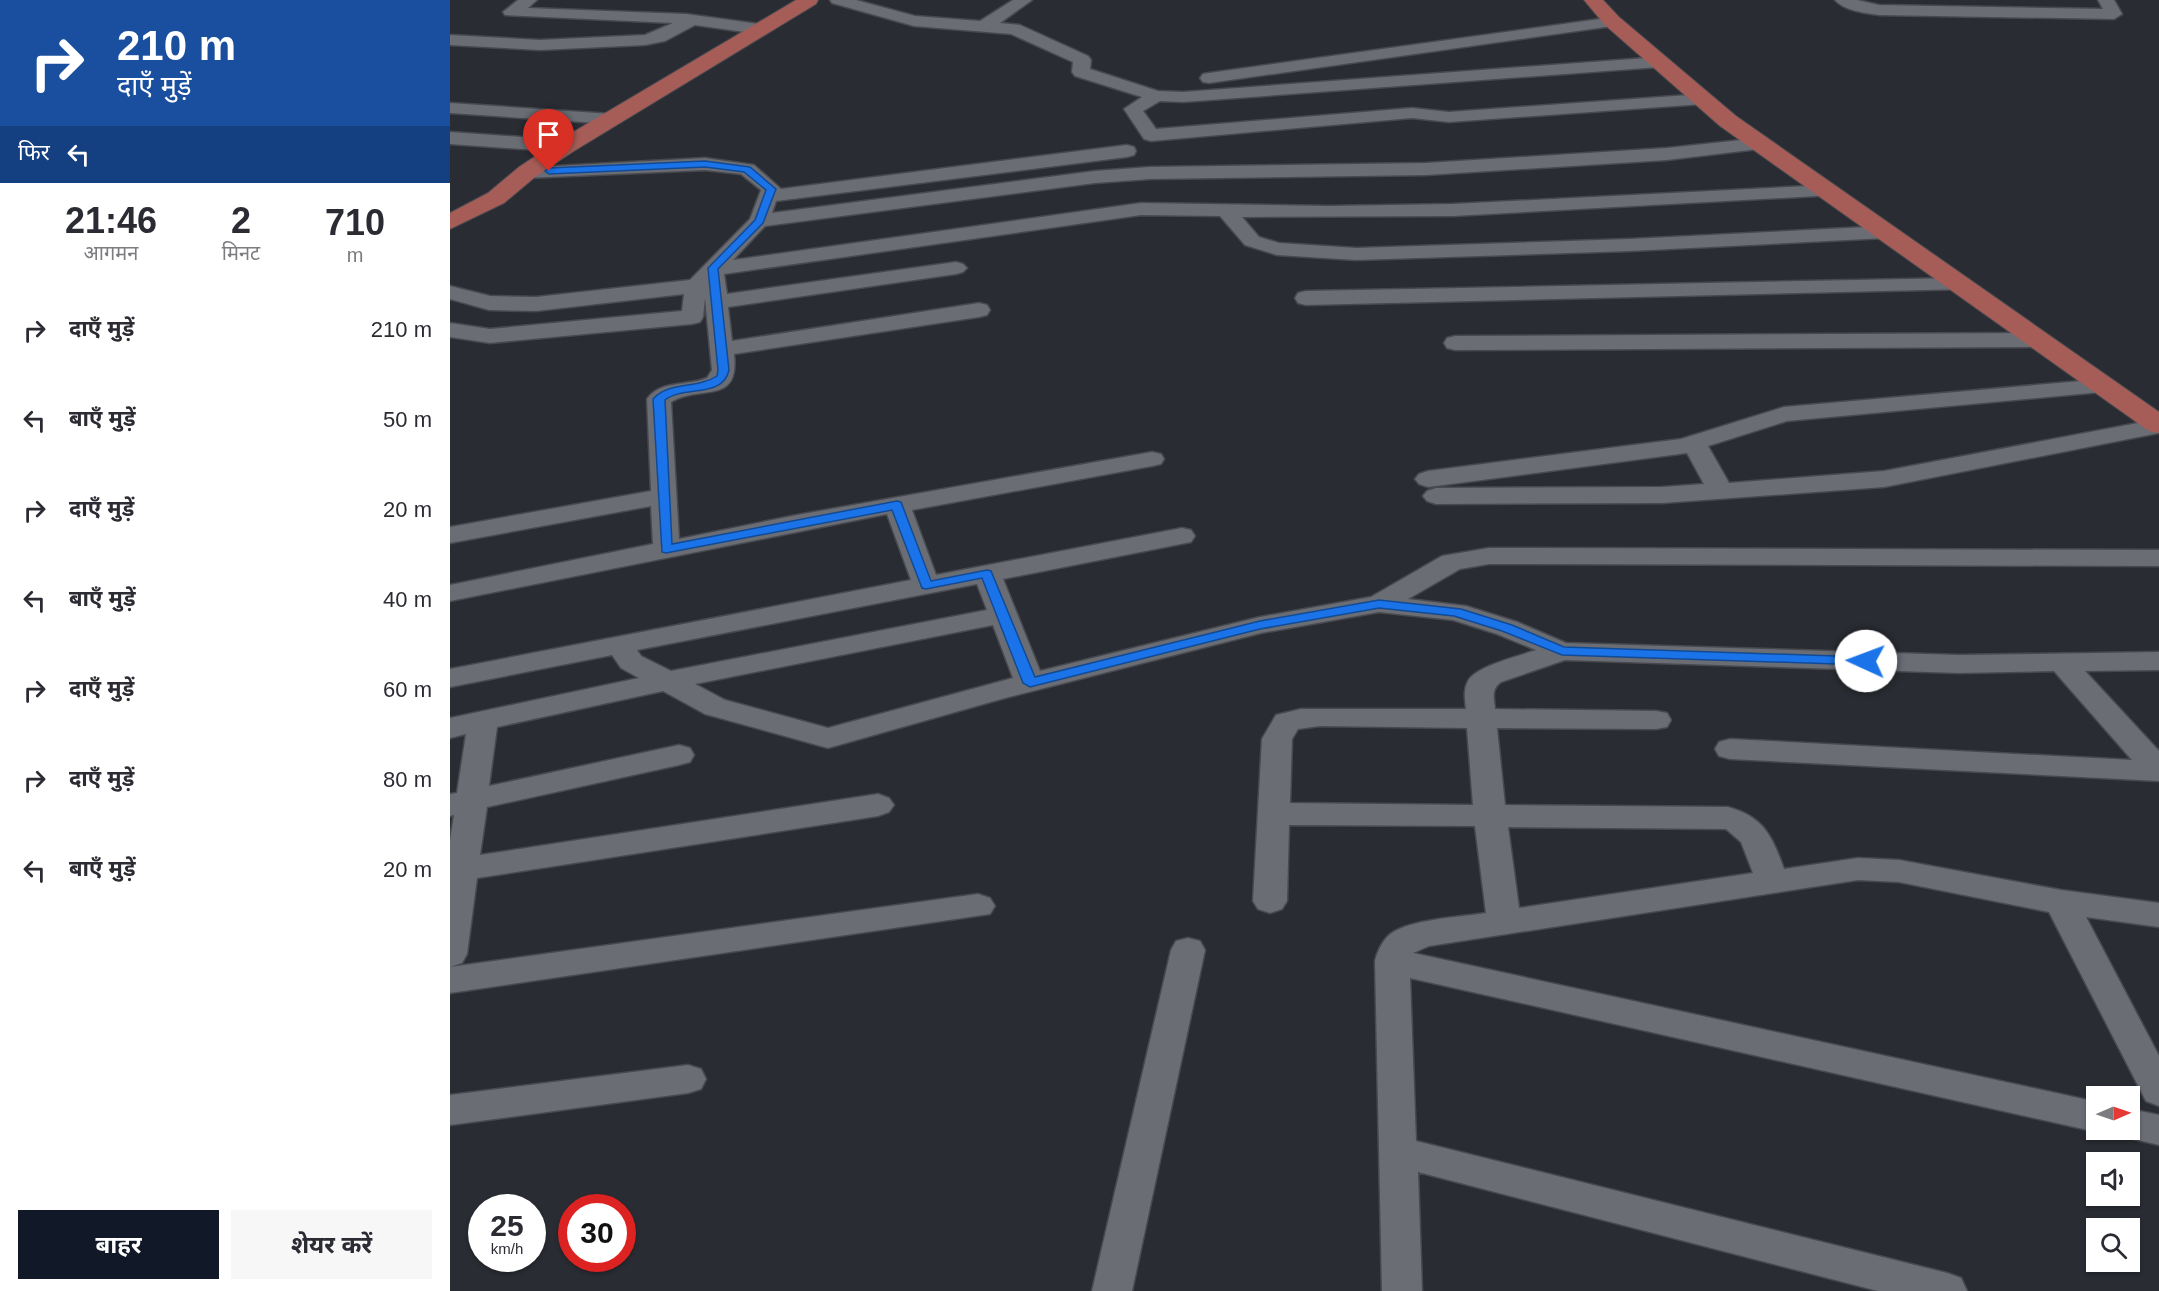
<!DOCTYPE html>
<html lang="hi">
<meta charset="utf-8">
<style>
body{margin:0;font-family:Arial,"Noto Sans Devanagari",sans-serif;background:#f7f7f7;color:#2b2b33;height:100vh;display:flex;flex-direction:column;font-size:22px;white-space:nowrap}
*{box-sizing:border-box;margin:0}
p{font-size:20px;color:#7c7c81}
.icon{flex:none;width:33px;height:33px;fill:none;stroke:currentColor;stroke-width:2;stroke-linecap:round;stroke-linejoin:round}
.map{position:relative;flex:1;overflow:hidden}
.drawer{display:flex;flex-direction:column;background:#fff;width:450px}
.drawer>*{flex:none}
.guide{background:#1a4fa0;color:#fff;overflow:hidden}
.needle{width:39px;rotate:88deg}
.controls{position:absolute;left:1636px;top:1086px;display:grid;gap:12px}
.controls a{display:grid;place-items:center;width:54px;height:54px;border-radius:0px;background:#fff;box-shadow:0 2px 4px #0004;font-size:30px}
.speed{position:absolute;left:18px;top:1194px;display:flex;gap:12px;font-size:30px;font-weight:700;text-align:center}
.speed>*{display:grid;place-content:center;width:78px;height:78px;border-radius:50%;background:#fff;box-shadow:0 2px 4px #0004;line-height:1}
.speed small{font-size:15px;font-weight:400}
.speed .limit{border:9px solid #d22;background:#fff;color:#111}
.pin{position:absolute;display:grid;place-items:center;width:51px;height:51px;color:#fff;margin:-62px -26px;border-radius:50% 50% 50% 0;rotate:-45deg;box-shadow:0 0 6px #0007}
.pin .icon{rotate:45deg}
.me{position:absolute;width:66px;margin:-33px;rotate:272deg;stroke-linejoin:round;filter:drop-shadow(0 0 4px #0008)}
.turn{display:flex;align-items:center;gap:21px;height:126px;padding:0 18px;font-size:27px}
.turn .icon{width:78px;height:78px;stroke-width:2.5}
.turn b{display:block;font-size:42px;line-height:51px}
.then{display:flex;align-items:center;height:57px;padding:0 18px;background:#0003;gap:12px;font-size:22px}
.eta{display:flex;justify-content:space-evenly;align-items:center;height:102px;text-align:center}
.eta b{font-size:36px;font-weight:700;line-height:42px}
.cta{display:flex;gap:12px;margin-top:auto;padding:12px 18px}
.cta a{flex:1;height:69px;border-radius:0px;background:#111827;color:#fff;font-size:24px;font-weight:700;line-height:69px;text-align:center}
.cta a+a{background:#f7f7f7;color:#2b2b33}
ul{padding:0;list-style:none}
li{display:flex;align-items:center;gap:18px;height:90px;padding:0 18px}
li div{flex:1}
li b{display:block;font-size:22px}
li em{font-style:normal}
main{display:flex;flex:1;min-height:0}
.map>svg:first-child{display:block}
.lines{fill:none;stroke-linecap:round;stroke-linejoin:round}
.minor-casing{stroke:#47494f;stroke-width:3}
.major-casing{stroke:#47494f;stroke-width:2}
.minor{fill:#6a6d74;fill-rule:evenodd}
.major{fill:#a75d57;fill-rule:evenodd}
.route{fill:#1a73e8;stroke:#114b97;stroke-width:1.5}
</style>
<main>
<section class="drawer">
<div class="guide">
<div class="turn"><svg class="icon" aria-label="right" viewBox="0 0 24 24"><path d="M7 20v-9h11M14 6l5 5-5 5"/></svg><div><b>210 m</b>दाएँ मुड़ें</div></div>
<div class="then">फिर<svg class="icon" aria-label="left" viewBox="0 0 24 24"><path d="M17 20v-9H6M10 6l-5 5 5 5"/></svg></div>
</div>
<div class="eta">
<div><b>21:46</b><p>आगमन</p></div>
<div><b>2</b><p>मिनट</p></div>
<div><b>710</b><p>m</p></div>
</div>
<ul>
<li><svg class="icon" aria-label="right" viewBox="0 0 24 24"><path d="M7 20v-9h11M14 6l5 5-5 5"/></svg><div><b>दाएँ मुड़ें</b></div><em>210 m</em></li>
<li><svg class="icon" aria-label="left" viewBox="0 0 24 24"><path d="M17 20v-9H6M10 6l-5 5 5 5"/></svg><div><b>बाएँ मुड़ें</b></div><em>50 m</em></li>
<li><svg class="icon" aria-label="right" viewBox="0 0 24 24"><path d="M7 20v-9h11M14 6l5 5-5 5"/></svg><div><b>दाएँ मुड़ें</b></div><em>20 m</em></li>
<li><svg class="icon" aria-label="left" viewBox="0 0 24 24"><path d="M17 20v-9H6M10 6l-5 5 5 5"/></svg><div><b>बाएँ मुड़ें</b></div><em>40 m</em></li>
<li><svg class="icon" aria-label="right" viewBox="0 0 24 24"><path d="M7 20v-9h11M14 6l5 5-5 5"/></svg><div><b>दाएँ मुड़ें</b></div><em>60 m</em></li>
<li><svg class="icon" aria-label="right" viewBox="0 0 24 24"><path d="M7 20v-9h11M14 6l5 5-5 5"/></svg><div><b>दाएँ मुड़ें</b></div><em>80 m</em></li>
<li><svg class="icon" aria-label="left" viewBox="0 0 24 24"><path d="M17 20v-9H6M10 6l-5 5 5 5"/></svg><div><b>बाएँ मुड़ें</b></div><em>20 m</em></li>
</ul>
<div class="cta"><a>बाहर</a><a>शेयर करें</a></div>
</section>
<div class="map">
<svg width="1709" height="1291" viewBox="0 0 1709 1291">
<rect width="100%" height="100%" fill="#292c32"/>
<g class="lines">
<defs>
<path id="minor" d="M68 0H87L78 8 236 14 309 24 317 29 309 34 245 25 215 41 195 45 90 50 0 45V35L90 40 195 35 223 23 55 15 53 12Z
M380 0H406L465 16 530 21 563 0H582L550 23 570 25 638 56 641 60 640 69 708 91 733 92 1210 57 1216 58 1219 62 1216 66 1210 67 733 102 710 101 693 111 706 129 962 108 999 112 1253 94 1259 95 1262 99 1259 103 1253 104 999 122 962 118 701 141 694 139 674 109 692 97 625 76 622 72 623 62 561 34 464 26 382 3Z
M1385 0H1407L1429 5 1653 9 1648 0H1664L1672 14 1664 19 1429 15C1415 13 1395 11 1385 0Z
M1164 17 1172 22 1170 25 759 83 753 82 750 78 753 74 759 73Z
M0 103 162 114 168 115 171 119 168 123 162 124 0 113Z
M0 132 116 140 123 142 125 146 123 150 116 152 0 144Z
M1310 138 1317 140 1319 144 1317 148 1217 160 976 175 700 179 645 183 315 226 283 260 691 203 878 206 1003 204 1378 185 1385 187 1388 191 1385 195 1003 216 792 217 809 237 829 243 906 248 1180 239 1436 226 1443 228 1446 232 1443 236 1436 238 1180 251 906 260 827 255 795 245 770 216 691 215 274 274 277 294 506 262 513 264 517 268 513 272 506 274 278 307 282 341 529 303 537 305 540 310 537 315 529 317 284 354C290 406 250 384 221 402L229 539 347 515 702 452 711 454 714 459 711 464 702 466 462 510 486 575 732 528 741 530 745 536 741 542 553 579 590 671 810 617 921 597 992 556 1039 548 1709 550V566L1039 564 1010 569 958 599 1016 606 1067 622 1116 643 1509 655 1709 652V670L1635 671 1709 751V781L1280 759 1269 756 1265 749 1269 742 1280 739 1682 760 1604 671 1509 673 1115 660 1051 682C1041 689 1044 698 1045 709L1206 711 1217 713 1221 720 1217 727 1206 729 1047 728 1055 805 1278 807C1314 817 1322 836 1334 869L1408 858 1449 860 1611 890 1709 903V927L1636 917 1709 1056V1106L1696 1101 1599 912 1449 882 1408 880 979 946 963 953 1647 1102V1130H1654L1647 1132 960 978 966 1141 1497 1273 1511 1278 1517 1291H1428L968 1172 972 1291H932L925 961C927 952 932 942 938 936 956 919 1012 917 1036 913L1025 826 839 825 837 901 832 909 820 913 808 909 803 901 812 739 826 715 851 709H1016C1015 699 1013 690 1018 681 1026 666 1070 656 1086 650L1047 634 1003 620 929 612 811 633 555 698 378 748 255 714 213 691 47 727 39 786 229 745 240 748 244 755 240 762 229 765 37 807 30 855 428 794 439 798 444 805 439 812 428 816 27 878 17 954 12 963 0 967V840L4 815 0 816V794L7 793 16 734 0 738V718L189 678 171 668 162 655 0 687V669L461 580 437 514 0 601V585L203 544 201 506 0 543V527L201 491 197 399C210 380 238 386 257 378L262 370 255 298 253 317 250 322 242 324 40 343 0 337V323L40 329 232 311 234 294 86 311 39 310 0 299V286L40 296 86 297 240 280 300 219 311 190 291 174 255 170 77 178 70 176 67 172 70 168 255 158 304 165 331 189 677 145 684 147 686 151 684 155 677 157 326 201 322 213 645 171 700 167 976 163 1217 148ZM527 584 537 610 221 671 191 656 187 650ZM543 625 563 678 378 728 275 700 245 684ZM870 726 1017 728 1023 805 840 803 842 739 848 729ZM1058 827 1276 829 1291 842 1303 873 1069 908Z
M1510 278 1518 279 1521 284 1518 289 856 305 848 303 845 298 848 293 856 291Z
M1589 333 1597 335 1600 340 1597 345 1589 347 1005 350 997 348 994 343 997 338 1005 336Z
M1654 379 1662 381 1666 386 1662 391 1337 421 1258 446 1279 483 1434 471 1709 419V433L1434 487 1212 503 986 504 977 501 973 496 977 491 986 488 1212 487 1254 484 1237 453 978 487 969 484 965 479 969 474 978 471 1231 439 1334 407Z
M528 894 540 898 545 906 540 914 0 993V967Z
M738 938 750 941 755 950 682 1291H642L721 950 726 941Z
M238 1065 251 1069 256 1079 251 1089 238 1093 0 1125V1095Z
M1680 1109 1709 1115V1145L1667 1135 1664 1130H1680Z"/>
<path id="major" d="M346 0H368L366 4 124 151 85 177 54 203 0 229V213L38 193 69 167 108 141Z
M1134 0H1153L1169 17 1286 116 1709 412V433L1699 431 1270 126 1155 25Z"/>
</defs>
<use href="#minor" class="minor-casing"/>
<use href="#major" class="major-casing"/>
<use href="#minor" class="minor"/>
<use href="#major" class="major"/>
</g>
<path class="route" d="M255 161 300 167 326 189 313 223 268 269 279 370C273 399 233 385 215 400L222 544 447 501 451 502 481 581 537 570 541 571 585 677 810 621 929 600 1011 609 1062 625 1114 647 1416 657 1423 661 1416 665 1112 655 1052 631 1004 616 929 608 810 629 580 687 573 683 532 578 476 589 472 588 442 510 216 553 212 552 203 399C219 381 248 389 267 376L268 370 258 268 305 220 316 190 294 172 255 167 99 174 95 171 99 168Z"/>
</svg>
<div class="controls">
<a><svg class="needle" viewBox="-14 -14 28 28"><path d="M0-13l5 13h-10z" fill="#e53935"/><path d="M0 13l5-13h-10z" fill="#7c7c81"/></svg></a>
<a><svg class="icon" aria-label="sound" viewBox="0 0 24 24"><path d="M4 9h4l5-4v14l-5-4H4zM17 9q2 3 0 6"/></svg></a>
<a><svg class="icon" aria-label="search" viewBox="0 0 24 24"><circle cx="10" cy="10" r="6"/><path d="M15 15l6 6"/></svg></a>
</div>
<div class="speed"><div>25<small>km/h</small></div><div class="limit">30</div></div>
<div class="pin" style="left:99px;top:171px;background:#d93025"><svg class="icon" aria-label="arrive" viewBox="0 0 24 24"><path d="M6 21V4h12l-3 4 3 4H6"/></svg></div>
<svg class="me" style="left:1416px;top:661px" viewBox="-20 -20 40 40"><circle r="19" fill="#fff"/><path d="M0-13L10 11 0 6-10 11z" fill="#1a73e8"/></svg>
</div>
</main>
